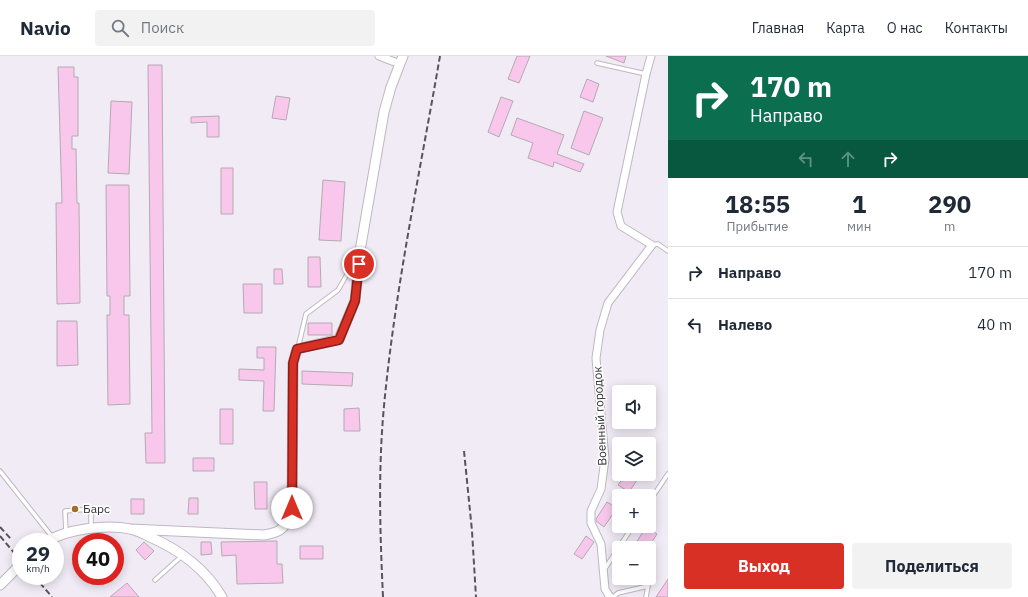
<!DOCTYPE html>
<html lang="ru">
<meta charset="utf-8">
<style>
body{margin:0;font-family:"IBM Plex Sans",sans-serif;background:#f2f2f3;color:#1f2937;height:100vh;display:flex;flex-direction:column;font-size:15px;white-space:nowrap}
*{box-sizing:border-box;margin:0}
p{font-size:13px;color:#747a83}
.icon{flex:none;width:22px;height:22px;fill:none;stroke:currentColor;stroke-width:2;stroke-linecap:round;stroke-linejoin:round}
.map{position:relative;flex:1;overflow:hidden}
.sheet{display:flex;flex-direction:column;background:#fff;width:360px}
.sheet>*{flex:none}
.top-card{background:#0b6e4f;color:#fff;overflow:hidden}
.controls{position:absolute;left:612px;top:329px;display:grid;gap:8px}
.controls a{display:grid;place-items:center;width:44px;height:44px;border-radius:4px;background:#fff;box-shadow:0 2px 10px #0003;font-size:20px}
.speed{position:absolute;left:12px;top:477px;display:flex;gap:8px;font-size:20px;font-weight:700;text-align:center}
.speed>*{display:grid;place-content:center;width:52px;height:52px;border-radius:50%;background:#fff;box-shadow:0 2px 10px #0003;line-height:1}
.speed small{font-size:10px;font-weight:400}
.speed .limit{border:6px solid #d22;background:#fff;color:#111}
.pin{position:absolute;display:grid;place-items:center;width:34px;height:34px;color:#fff;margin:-17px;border:2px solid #fff;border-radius:50%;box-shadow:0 1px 4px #0007}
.me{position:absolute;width:44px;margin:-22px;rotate:0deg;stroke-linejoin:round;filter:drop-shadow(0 0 3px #0008)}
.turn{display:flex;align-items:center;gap:14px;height:84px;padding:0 16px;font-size:18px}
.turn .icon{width:52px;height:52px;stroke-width:2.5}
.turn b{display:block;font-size:28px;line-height:34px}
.lanes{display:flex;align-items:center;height:38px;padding:0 16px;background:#0003;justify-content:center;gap:20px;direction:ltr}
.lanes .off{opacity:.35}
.eta{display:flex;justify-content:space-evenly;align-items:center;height:68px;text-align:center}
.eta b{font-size:24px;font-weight:700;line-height:28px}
.button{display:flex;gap:8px;margin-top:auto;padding:8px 16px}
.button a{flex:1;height:46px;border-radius:4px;background:#d93025;color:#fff;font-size:16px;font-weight:700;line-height:46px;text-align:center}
.button a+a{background:#f2f2f3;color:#1f2937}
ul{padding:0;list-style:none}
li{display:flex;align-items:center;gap:12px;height:52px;padding:0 16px;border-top:1px solid #e0e1e3}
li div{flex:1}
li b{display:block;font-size:15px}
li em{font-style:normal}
header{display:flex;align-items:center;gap:24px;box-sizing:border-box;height:56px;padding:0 20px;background:#fff;border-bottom:1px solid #e0e1e3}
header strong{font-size:19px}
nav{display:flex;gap:22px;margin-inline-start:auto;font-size:14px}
.search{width:280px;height:36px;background:#f2f2f3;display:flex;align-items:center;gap:10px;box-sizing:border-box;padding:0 14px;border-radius:4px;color:#747a83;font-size:15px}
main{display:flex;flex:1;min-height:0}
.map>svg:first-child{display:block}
.building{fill:#fac7ec;stroke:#b4aab1}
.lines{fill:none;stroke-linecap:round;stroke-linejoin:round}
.service-casing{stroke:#beb8c2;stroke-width:5.5}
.minor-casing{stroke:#beb8c2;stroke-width:9}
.tertiary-casing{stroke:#beb8c2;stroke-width:11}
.service{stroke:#fff;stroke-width:3.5}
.minor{stroke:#fff;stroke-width:7}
.tertiary{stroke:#fff;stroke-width:9}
.rail{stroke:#57545a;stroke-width:2;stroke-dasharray:6 3;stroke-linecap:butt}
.route-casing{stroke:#8d1f18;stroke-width:10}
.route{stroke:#d93025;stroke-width:7}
.poi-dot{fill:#a36e27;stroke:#fff;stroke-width:1.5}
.labels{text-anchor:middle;stroke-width:3;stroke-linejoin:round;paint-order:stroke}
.street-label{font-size:12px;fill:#2f2d31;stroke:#fff}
.poi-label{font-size:12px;fill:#2f2d31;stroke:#fff;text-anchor:start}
</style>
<header>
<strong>Navio</strong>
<div class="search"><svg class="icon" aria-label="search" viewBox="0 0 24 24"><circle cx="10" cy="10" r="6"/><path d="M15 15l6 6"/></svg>Поиск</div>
<nav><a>Главная</a><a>Карта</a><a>О нас</a><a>Контакты</a></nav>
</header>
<main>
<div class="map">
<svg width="668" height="541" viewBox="0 0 668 541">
<rect width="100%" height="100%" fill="#f1ebf6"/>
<path class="building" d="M517 0H530L519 27 508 23Z
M606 0H626L624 7Z
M148 9H162L165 407H146L145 377H152Z
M58 11H74V21H78V80H72V93H76L77 147H79L80 247 57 248 56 147H62Z
M587 23 599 28 593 46 580 41Z
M276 40 290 42 286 64 272 62Z
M501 41 513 45 499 81 488 76Z
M111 45 132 46 129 118 108 117Z
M584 55 603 62 589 99 571 92Z
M219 60V81H207V66L191 67V61Z
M517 62 564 79 557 98 584 108 580 116 554 106 553 111 528 102 533 87 511 79Z
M221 112H233V158H221Z
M323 124 345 126 341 185 319 184Z
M106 129H129L130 240H124V259H129L130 348 108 349 107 259H110V240H107Z
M308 201H320L321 231H308Z
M274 213H282L283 228H274Z
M243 228H262V257H244Z
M57 265H77L78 309 57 310Z
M308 267H332V279H308Z
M257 291H276L274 355H263L264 325 239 324V313L264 314V302H257Z
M302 315 353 317 352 330 302 328Z
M359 352 360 375H344V353Z
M220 353H233V388H220Z
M193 402H214V415H193Z
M626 418H641L629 436 618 429Z
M254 426H267V453H255Z
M189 442H198V458H188Z
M131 443H144V458H131Z
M607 446 617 452 604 471 596 465V463Z
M646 471 657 478 648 492H637L634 490Z
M586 480 594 486 582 503 574 498Z
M277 485V508H282L283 527 237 528 236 499 222 500 221 486Z
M144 486 154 495 145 504 136 494Z
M201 486H211L212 498 201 499Z
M300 490H323V503H300Z
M668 523V541H656Z
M127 527 139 541H110Z"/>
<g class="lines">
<defs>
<path id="service" d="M597 7 646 18
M652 189 658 188 668 195
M298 292 306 258 338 234 357 201
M0 415 53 482
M649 446 668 418
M66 476 65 455 91 453V472
M604 514 633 470
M155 524 183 499
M613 541 618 537 648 530 646 541"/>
<path id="minor" d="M379 0 400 8
M610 541 605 533 601 488 591 467V455L601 433 605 403 596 302 600 274 608 247 652 189 621 170 617 156 646 18 651 0"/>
<path id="tertiary" d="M130 473 264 479C285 476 285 470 292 452L293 307 297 293 339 283 355 245 360 195 384 56 391 31 403 0
M46 486C66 473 107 468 130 473 137 474 144 478 150 481 180 494 205 512 222 541
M0 529 21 508"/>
</defs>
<use href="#service" class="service-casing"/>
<use href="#minor" class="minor-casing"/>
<use href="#tertiary" class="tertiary-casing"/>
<use href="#service" class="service"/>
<use href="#minor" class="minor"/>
<use href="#tertiary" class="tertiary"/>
<path class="rail" d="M464 395 472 475 476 541
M0 471 11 483
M0 480 21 505
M34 520 52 541
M383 541C380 477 378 414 384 350 395 233 420 116 440 0"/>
</g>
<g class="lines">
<defs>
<path id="route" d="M292 452 293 307 297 293 339 284 355 245 359 208"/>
</defs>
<use href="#route" class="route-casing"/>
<use href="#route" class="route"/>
</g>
<circle class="poi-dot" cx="75" cy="453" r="4"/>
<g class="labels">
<g class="street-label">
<text transform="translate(600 360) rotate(-93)" y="4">Военный городок</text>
</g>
<g class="poi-label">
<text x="83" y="457">Барс</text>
</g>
</g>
</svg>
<div class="controls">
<a><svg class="icon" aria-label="sound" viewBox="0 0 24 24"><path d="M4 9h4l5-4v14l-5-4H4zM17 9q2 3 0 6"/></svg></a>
<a><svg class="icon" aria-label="layers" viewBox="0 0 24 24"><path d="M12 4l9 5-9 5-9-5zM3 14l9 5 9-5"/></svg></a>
<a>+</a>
<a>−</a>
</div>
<div class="speed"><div>29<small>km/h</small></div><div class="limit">40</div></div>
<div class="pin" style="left:359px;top:208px;background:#d93025"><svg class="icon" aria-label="arrive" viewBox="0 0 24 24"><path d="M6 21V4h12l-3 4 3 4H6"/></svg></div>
<svg class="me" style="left:292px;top:452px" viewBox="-20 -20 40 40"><circle r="19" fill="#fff"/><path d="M0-13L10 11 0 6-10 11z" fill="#d93025"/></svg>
</div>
<section class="sheet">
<div class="top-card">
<div class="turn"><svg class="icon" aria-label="right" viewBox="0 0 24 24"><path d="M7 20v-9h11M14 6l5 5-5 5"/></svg><div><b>170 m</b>Направо</div></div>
<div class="lanes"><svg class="icon off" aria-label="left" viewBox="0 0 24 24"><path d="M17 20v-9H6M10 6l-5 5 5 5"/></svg><svg class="icon off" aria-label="ahead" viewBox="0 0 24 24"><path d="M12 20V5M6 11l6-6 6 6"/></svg><svg class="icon" aria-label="right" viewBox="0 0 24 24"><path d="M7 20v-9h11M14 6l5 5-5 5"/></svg></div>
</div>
<div class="eta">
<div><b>18:55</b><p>Прибытие</p></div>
<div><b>1</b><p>мин</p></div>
<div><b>290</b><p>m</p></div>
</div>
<ul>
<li><svg class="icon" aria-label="right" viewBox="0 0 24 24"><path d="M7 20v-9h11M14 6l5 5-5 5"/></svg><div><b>Направо</b></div><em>170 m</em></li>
<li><svg class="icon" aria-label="left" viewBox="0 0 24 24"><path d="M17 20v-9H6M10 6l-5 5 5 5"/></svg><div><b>Налево</b></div><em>40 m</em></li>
</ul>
<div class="button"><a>Выход</a><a>Поделиться</a></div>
</section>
</main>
